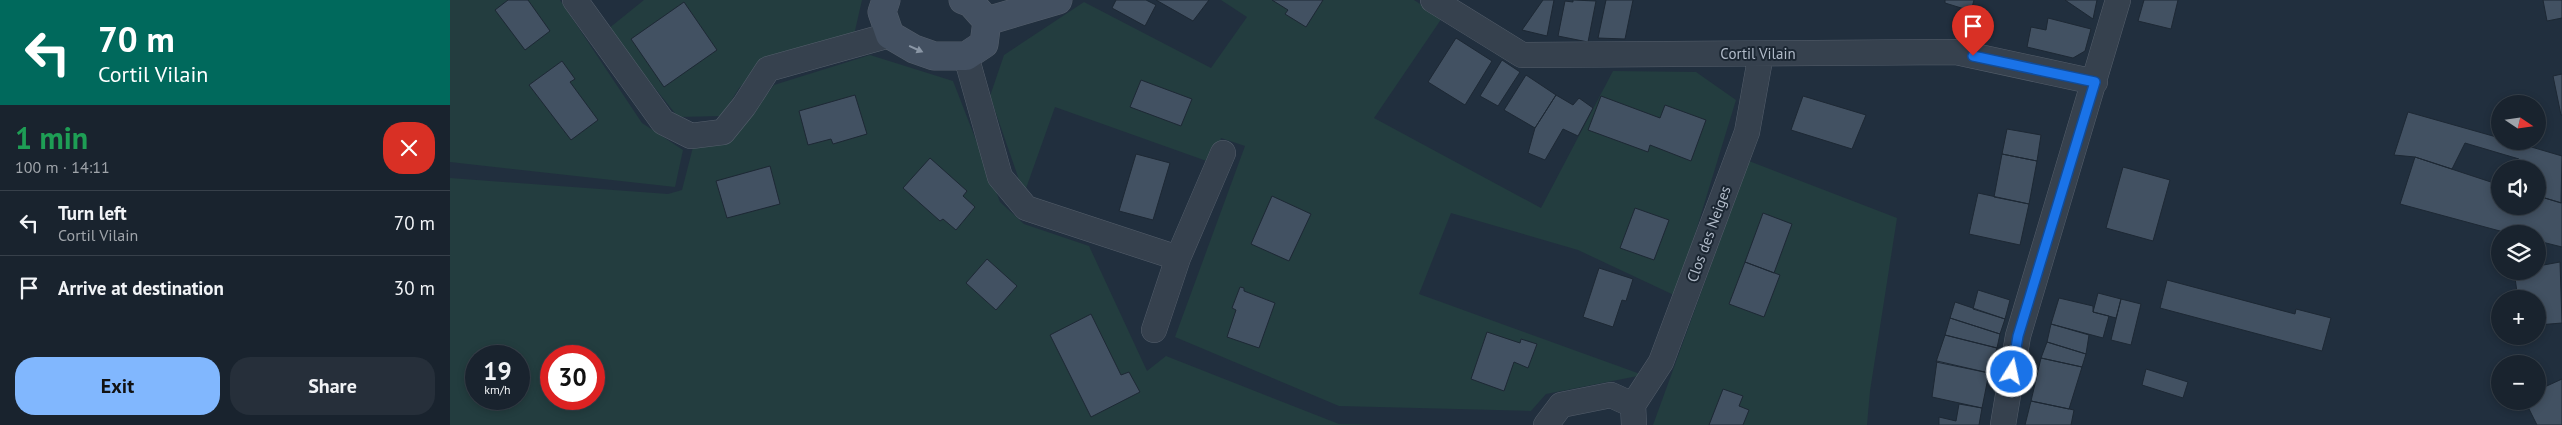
<!DOCTYPE html>
<meta charset="utf-8">
<style>
body{margin:0;font-family:"PT Sans",sans-serif;background:#262f3a;color:#f1f3f6;height:100vh;display:flex;flex-direction:column;font-size:19px;white-space:nowrap}
*{box-sizing:border-box;margin:0}
p{font-size:16px;color:#9fa4aa}
.icon{flex:none;width:28px;height:28px;fill:none;stroke:currentColor;stroke-width:2;stroke-linecap:round;stroke-linejoin:round}
.map{position:relative;flex:1;overflow:hidden}
.panel{display:flex;flex-direction:column;background:#19232e;width:450px}
.panel>*{flex:none}
.guide{background:#00695c;color:#fff;overflow:hidden}
.needle{width:32px;rotate:103deg}
.controls{position:absolute;left:2041px;top:95px;display:grid;gap:10px}
.controls a{display:grid;place-items:center;width:55px;height:55px;border-radius:50%;background:#19232e;box-shadow:0 2px 8px #0003,0 0 0 1px #37404a;font-size:25px}
.speed{position:absolute;left:15px;top:345px;display:flex;gap:10px;font-size:25px;font-weight:700;text-align:center}
.speed>*{display:grid;place-content:center;width:65px;height:65px;border-radius:50%;background:#19232e;box-shadow:0 2px 8px #0003,0 0 0 1px #37404a;line-height:1}
.speed small{font-size:12px;font-weight:400}
.speed .limit{border:8px solid #d22;background:#fff;color:#111}
.pin{position:absolute;display:grid;place-items:center;width:42px;height:42px;color:#fff;margin:-51px -21px;border-radius:50% 50% 50% 0;rotate:-45deg;box-shadow:0 0 5px #0007}
.pin .icon{rotate:45deg}
.me{position:absolute;width:55px;margin:-28px;rotate:10deg;stroke-linejoin:round;filter:drop-shadow(0 0 4px #0008)}
.turn{display:flex;align-items:center;gap:18px;height:105px;padding:0 15px;font-size:22px}
.turn .icon{width:65px;height:65px;stroke-width:2.5}
.turn b{display:block;font-size:35px;line-height:42px}
.round{display:grid;place-items:center;flex:none;width:52px;height:52px;border-radius:20px;background:#262f3a}
.headline{display:flex;align-items:center;justify-content:space-between;height:85px;padding:0 15px}
h1{font-size:30px;font-weight:700;line-height:38px;color:#1e9e55}
.action{display:flex;gap:10px;margin-top:auto;padding:10px 15px}
.action a{flex:1;height:58px;border-radius:20px;background:#81b7fe;color:#111;font-size:20px;font-weight:700;line-height:58px;text-align:center}
.action a+a{background:#262f3a;color:#f1f3f6}
ul{padding:0;list-style:none}
li{display:flex;align-items:center;gap:15px;height:65px;padding:0 15px;border-top:1px solid #37404a}
li div{flex:1}
li b{display:block;font-size:19px}
li em{font-style:normal}
main{display:flex;flex:1;min-height:0}
.map>svg:first-child{display:block}
.green{fill:#233d3f;fill-rule:evenodd}
.building{fill:#425162;stroke:#1d2834}
.lines{fill:none;stroke-linecap:round;stroke-linejoin:round}
.street-casing{stroke:#545e6b;stroke-width:26}
.secondary-casing{stroke:#545e6b;stroke-width:29}
.street{stroke:#36414e;stroke-width:25}
.secondary{stroke:#435061;stroke-width:28}
.oneway{fill:#8a96a5}
.route-casing{stroke:#114b97;stroke-width:12}
.route{stroke:#1a73e8;stroke-width:9}
.labels{text-anchor:middle;stroke-width:4;stroke-linejoin:round;paint-order:stroke}
.street-label{font-size:15px;fill:#b1bbc9;stroke:#1b2632}
</style>
<main>
<section class="panel">
<div class="guide">
<div class="turn"><svg class="icon" aria-label="left" viewBox="0 0 24 24"><path d="M17 20v-9H6M10 6l-5 5 5 5"/></svg><div><b>70 m</b>Cortil Vilain</div></div>
</div>
<div class="headline"><div><h1>1 min</h1><p>100 m · 14:11</p></div><a class="round" style="background:#d93025;color:#fff"><svg class="icon" aria-label="close" viewBox="0 0 24 24"><path d="M6 6l12 12M18 6L6 18"/></svg></a></div>
<ul>
<li><svg class="icon" aria-label="left" viewBox="0 0 24 24"><path d="M17 20v-9H6M10 6l-5 5 5 5"/></svg><div><b>Turn left</b><p>Cortil Vilain</p></div><em>70 m</em></li>
<li><svg class="icon" aria-label="arrive" viewBox="0 0 24 24"><path d="M6 21V4h12l-3 4 3 4H6"/></svg><div><b>Arrive at destination</b></div><em>30 m</em></li>
</ul>
<div class="action"><a>Exit</a><a>Share</a></div>
</section>
<div class="map">
<svg width="2112" height="425" viewBox="0 0 2112 425">
<rect width="100%" height="100%" fill="#212f3e"/>
<path class="green" d="M0 0H110L192 123 233 150 225 187 0 162Z
M194 0H412L404 35 325 54 289 88 272 116 228 117 158 29Z
M771 0H964L992 18 924 118 1091 208 1163 71 1246 72 1286 100 1226 296 1128 250 1001 213 969 294 1193 375 1096 394 1081 411 889 406 725 337 795 146 771 138 765 164 605 107 574 194 540 96 554 55 634 2 761 68 797 17Z
M420 55 503 81 550 202 574 224 639 246 697 371 716 356 889 424 932 425H0V178L218 194 232 190 243 147 278 144 324 85ZM26 356H69V399H26ZM101 356H144V399H101Z
M1299 161 1447 218 1420 391 1417 425H1203Z"/>
<path class="building" d="M58 0H78L100 31 75 50 45 10Z
M666 0H696L706 5 695 26 662 8Z
M706 0H759L743 21Z
M822 0H873L856 27 835 14 838 10Z
M1093 0H1104L1097 36 1072 30Z
M1123 0 1146 1 1138 42 1108 36 1115 1 1123 2Z
M1156 0H1183L1175 39 1148 38Z
M1495 0H1524L1521 11 1495 3Z
M1615 0H1647L1643 19Z
M1694 0H1728L1721 29 1688 21Z
M2093 0H2112V18L2097 21Z
M234 2 267 50 214 87 181 39Z
M1598 18 1641 29 1635 51 1623 58 1577 47 1581 27 1596 30Z
M1006 38 1042 61 1015 105 978 82Z
M1052 60 1070 72 1048 106 1030 96Z
M112 61 125 79 120 82 148 120 121 140 79 85Z
M2112 74V115H2111L2103 76Z
M1076 75 1106 95 1085 128 1054 110Z
M691 80 742 99 731 126 680 107Z
M405 95 417 134 383 144 381 139 358 145 349 111Z
M1106 95 1123 105 1129 98 1143 108 1128 136 1113 129 1095 160 1078 153 1085 128Z
M1151 96 1210 118 1215 105 1256 120 1241 161 1200 145 1198 152 1138 130Z
M1353 96 1416 115 1402 149 1341 130Z
M1958 112 2050 138V141H2061L2112 156 2111 203 2088 196V169H2067L2069 159 2015 143 2002 169 1965 157 1944 155Z
M1557 129 1591 135 1587 161 1552 154Z
M686 154 720 163 703 220 669 211Z
M1552 154 1587 161 1579 204 1544 197Z
M1965 157 2050 185V206H2088V196L2112 203V247L2088 241V234H2061L1950 204Z
M480 158 517 191 513 196 525 207 506 230 493 219 490 221 453 188Z
M320 166 330 204 277 218 266 181Z
M1673 167 1720 180 1703 241 1656 228Z
M1528 193 1579 204 1570 245 1519 234Z
M822 196 861 214 839 261 801 244Z
M1185 208 1219 220 1204 260 1170 248Z
M1313 213 1342 224 1324 273 1295 262Z
M537 259 567 286 546 310 516 283Z
M1295 262 1330 275 1314 317 1279 304Z
M2110 262 2112 323 2088 325V299H2068L2064 271H2088V266Z
M1149 268 1183 279 1176 301 1172 300 1163 327 1133 317Z
M1717 280 1845 314 1846 309 1881 318 1872 351 1710 308Z
M790 287 794 288V291L825 303 809 348 777 337 786 310 782 308Z
M1528 290 1560 300 1555 319 1523 309Z
M1648 293 1671 299 1666 318 1643 312Z
M1609 298 1643 306V312L1659 316 1653 338 1601 324Z
M1671 299 1691 304 1681 345 1661 340Z
M1505 302 1555 319 1550 334 1500 318Z
M641 314 671 375 679 372 690 392 641 417 600 335Z
M1500 318 1550 334 1547 348 1495 335Z
M1601 324 1639 335 1636 354 1597 342Z
M1037 332 1070 343 1071 339 1087 344 1078 368 1064 362 1054 391 1021 379Z
M1495 335 1547 348 1539 373 1486 362Z
M1597 342 1636 354 1632 367 1591 358Z
M1591 358 1632 367 1619 409 1581 401Z
M1487 361 1539 373 1532 408 1482 397Z
M1696 369 1738 382 1733 398 1692 385Z
M2112 379V425H2087L2075 401H2088V390Z
M1273 389 1293 396 1289 406 1299 410 1293 425H1259Z
M1581 401 1624 410 1621 425H1575Z
M1509 404 1532 408 1529 425H1489V417L1506 421Z"/>
<g class="lines">
<defs>
<path id="street" d="M125 0 213 122 241 136 273 132 294 106 318 69 440 35
M983 0 1072 55 1506 52 1645 82
M516 56 550 177 576 208 728 258 773 153
M704 330 728 258
M1096 425 1111 405 1161 395 1183 405
M1184 425 1183 405 1211 362 1297 132 1311 54
M1553 425 1568 336 1668 0"/>
<path id="secondary" d="M436 0 432 12 440 35 464 49 484 56H516L534 44 537 21 521 3 513 0
M537 21 608 0"/>
</defs>
<use href="#street" class="street-casing"/>
<use href="#secondary" class="secondary-casing"/>
<use href="#street" class="street"/>
<use href="#secondary" class="secondary"/>
</g>
<defs><path id="oneway-solid" d="M-6-.8H1V-3.2L6.5 0L1 3.2V.8H-6Z" transform="scale(1.25)"/></defs>
<use class="oneway" href="#oneway-solid" transform="translate(466 49) rotate(24)"/>
<g class="lines">
<defs>
<path id="route" d="M1523 56 1645 82 1568 336 1562 372"/>
</defs>
<use href="#route" class="route-casing"/>
<use href="#route" class="route"/>
</g>
<g class="labels">
<g class="street-label">
<text x="1308" y="59">Cortil Vilain</text>
<text transform="translate(1259 234) rotate(-70)" y="5">Clos des Neiges</text>
</g>
</g>
</svg>
<div class="controls">
<a><svg class="needle" viewBox="-14 -14 28 28"><path d="M0-13l5 13h-10z" fill="#e53935"/><path d="M0 13l5-13h-10z" fill="#9fa4aa"/></svg></a>
<a><svg class="icon" aria-label="sound" viewBox="0 0 24 24"><path d="M4 9h4l5-4v14l-5-4H4zM17 9q2 3 0 6"/></svg></a>
<a><svg class="icon" aria-label="layers" viewBox="0 0 24 24"><path d="M12 4l9 5-9 5-9-5zM3 14l9 5 9-5"/></svg></a>
<a>+</a>
<a>−</a>
</div>
<div class="speed"><div>19<small>km/h</small></div><div class="limit">30</div></div>
<div class="pin" style="left:1523px;top:56px;background:#d93025"><svg class="icon" aria-label="arrive" viewBox="0 0 24 24"><path d="M6 21V4h12l-3 4 3 4H6"/></svg></div>
<svg class="me" style="left:1562px;top:372px" viewBox="-20 -20 40 40"><circle r="17" fill="#1a73e8" stroke="#fff" stroke-width="3"/><path d="M0-11L8 9 0 5-8 9z" fill="#fff"/></svg>
</div>
</main>
